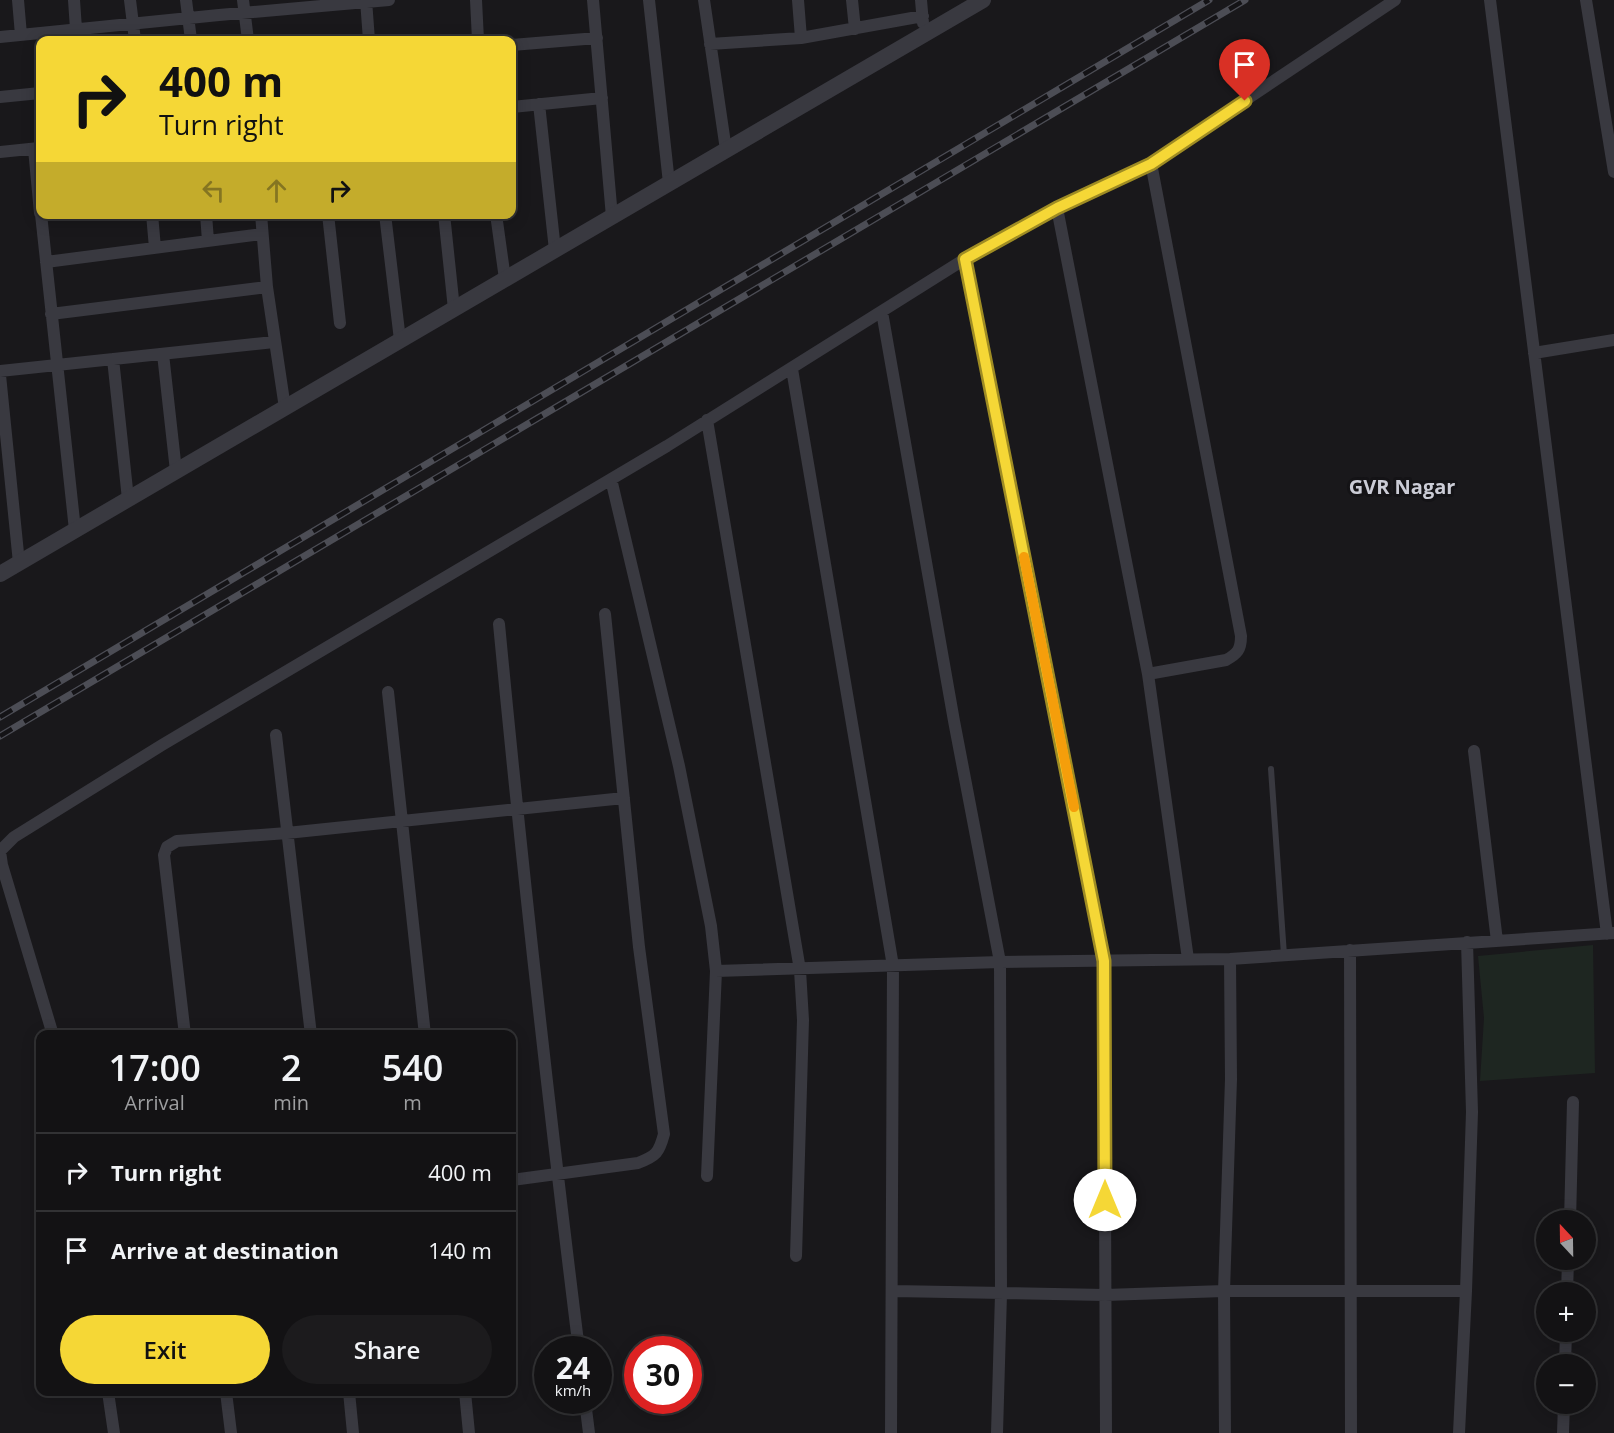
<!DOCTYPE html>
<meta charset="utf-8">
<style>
body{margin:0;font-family:"Open Sans",sans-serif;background:#1c1b1d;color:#f1f3f6;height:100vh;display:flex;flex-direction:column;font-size:22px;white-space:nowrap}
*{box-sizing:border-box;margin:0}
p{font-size:20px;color:#9d9ea0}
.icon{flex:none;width:33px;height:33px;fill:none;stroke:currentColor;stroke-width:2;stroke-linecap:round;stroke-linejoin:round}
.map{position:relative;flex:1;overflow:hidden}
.side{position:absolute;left:36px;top:1030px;width:480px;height:366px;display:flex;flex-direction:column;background:#131214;border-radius:12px;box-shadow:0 3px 15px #0003,0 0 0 2px #323234}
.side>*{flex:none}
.guide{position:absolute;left:36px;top:36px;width:480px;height:183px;border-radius:12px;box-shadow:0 3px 15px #0003,0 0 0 2px #323234;background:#f5d736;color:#111;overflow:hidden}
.needle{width:39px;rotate:338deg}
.tools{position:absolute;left:1536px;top:1210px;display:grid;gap:12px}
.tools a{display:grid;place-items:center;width:60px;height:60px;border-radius:50%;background:#131214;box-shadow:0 3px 15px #0003,0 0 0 2px #323234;font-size:30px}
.speed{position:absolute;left:534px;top:1336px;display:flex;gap:12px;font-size:30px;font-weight:700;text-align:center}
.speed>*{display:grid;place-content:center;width:78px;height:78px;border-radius:50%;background:#131214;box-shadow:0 3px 15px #0003,0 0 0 2px #323234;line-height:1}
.speed small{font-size:15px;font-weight:400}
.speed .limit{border:9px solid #d22;background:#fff;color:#111}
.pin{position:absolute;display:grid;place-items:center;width:51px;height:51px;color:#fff;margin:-62px -26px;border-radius:50% 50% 50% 0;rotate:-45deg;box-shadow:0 0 6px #0007}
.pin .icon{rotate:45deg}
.me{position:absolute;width:66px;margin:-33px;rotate:0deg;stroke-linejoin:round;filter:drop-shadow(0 0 4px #0008)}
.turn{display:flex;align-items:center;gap:21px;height:126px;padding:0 24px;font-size:27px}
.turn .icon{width:78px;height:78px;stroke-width:2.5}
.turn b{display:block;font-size:42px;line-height:51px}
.lanes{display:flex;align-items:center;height:57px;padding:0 24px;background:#0003;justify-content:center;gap:30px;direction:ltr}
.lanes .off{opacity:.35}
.eta{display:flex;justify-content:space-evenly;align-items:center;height:102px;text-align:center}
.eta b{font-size:36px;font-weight:600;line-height:42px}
.cta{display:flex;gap:12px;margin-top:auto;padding:12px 24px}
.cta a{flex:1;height:69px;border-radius:36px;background:#f5d736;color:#111;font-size:24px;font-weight:600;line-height:69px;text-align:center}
.cta a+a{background:#1c1b1d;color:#f1f3f6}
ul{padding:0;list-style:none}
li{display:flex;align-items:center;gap:18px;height:78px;padding:0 24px;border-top:2px solid #323234}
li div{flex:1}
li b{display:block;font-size:22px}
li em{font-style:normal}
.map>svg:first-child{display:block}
.green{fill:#1e2621}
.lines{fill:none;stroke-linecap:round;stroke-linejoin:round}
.service{stroke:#393940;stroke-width:6}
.minor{stroke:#393940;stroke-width:12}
.tertiary{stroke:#393940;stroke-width:16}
.rail-casing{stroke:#4c4d55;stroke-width:7}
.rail{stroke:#141316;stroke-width:4.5;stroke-dasharray:14;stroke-linecap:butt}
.route-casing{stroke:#9f8c23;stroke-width:15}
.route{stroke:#f5d736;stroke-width:10}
.slow{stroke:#f59e0b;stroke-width:10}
.labels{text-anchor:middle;stroke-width:6;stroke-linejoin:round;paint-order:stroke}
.neighbourhood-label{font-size:20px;font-weight:bold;fill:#cbccd6;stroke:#141316}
</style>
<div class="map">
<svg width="1614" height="1433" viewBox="0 0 1614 1433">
<rect width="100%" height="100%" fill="#19181b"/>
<path class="green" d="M1593 945 1595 1073 1480 1081 1484 1018 1478 956Z"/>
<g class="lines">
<path class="service" d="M1271 769 1284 955"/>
<path class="minor" d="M18 0 21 35
M74 0 76 29
M130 0 135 40
M186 0 191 40
M243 0 248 40
M366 0 369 40
M476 0 478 40
M593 0 612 217
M649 0 669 183
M704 0 726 150
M798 0 801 38
M852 0 855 29
M921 0 923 23
M1490 0 1607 934
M1586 0 1614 172
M0 37 219 15 389 0
M710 44 801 38 923 16
M512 45 597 38
M0 97 40 93
M539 104 555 250
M512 107 602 98
M34 149 40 213
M0 152 39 148
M1057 208 1148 674 1188 959
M41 214 75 530
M152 214 155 248
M206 214 208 241
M261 214 267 287 285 408
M328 214 340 323
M385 214 400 340
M444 214 454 309
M496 214 505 279
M965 259 1104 961 1106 1433
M46 262 262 234
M51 314 267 287
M1534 353 1614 340
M163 354 176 471
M113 359 128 499
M792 369 893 966 891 1433
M0 371 274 342
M0 375 19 563
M707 420 800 970 803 1020 796 1256
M611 479 679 766 711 926 716 971 707 1176
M499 624C522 866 549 1108 579 1350
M1148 674 1226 660C1237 654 1241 650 1241 636L1151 163
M388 692 425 1035
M276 735 311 1035
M1474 751 1497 941
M1350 950 1351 1433
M716 971 1000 962 954 721 882 312
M53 1035 2 865 0 851 14 837 162 745 667 446 965 259 1057 208 1151 163 1395 0
M185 1035 164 855 167 847 177 841 287 833 624 798
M512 1180 638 1163C656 1156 659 1153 664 1134L639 947 605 614
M1570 1221 1573 1102
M893 1291 1105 1295 1224 1291H1466
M1567 1293 1568 1260
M1565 1365 1566 1332
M108 1392 114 1433
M226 1392 231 1433
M349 1392 353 1433
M465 1392 469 1433
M585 1401 589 1433
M997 1433 1001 1294 1000 962 1230 959 1614 933
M1225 1433 1224 1291 1231 1079 1230 959
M1459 1433 1466 1291 1472 1112 1467 942
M1563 1433 1564 1404"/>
<path class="tertiary" d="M0 574 983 0"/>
<defs>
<path id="rail" d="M0 717 1209 0
M0 736 1245 0"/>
</defs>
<use href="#rail" class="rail-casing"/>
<use href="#rail" class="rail"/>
</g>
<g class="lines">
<defs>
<path id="route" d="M1105 1200 1104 961 965 259 1057 208 1151 164 1245 101"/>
</defs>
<use href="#route" class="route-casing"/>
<use href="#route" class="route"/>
<path class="slow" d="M1024 557 1074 807"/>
</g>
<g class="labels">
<g class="neighbourhood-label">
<text x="1402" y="494">GVR Nagar</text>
</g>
</g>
</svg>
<div class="tools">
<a><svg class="needle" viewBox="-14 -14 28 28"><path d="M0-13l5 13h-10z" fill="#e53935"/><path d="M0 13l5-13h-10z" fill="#9d9ea0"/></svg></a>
<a>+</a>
<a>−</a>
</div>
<div class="speed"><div>24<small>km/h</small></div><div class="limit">30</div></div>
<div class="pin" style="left:1245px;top:101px;background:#d93025"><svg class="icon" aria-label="arrive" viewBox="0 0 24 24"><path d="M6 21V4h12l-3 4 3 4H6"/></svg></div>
<svg class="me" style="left:1105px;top:1200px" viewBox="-20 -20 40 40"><circle r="19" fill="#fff"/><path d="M0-13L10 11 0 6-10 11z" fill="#f5d736"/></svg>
<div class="guide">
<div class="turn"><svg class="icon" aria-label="right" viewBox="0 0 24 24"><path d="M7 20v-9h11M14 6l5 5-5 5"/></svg><div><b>400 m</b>Turn right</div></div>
<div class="lanes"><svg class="icon off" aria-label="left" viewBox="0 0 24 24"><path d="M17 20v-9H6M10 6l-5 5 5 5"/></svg><svg class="icon off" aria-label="ahead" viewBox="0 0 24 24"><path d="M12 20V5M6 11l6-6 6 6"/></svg><svg class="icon" aria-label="right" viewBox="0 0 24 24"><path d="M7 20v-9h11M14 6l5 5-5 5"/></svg></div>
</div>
<section class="side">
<div class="eta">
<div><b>17:00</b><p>Arrival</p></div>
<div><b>2</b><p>min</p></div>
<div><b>540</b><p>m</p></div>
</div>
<ul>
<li><svg class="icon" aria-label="right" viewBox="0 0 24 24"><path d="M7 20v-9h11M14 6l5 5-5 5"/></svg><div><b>Turn right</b></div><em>400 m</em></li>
<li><svg class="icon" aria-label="arrive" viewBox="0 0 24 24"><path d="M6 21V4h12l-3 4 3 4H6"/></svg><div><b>Arrive at destination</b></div><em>140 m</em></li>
</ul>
<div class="cta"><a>Exit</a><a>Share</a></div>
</section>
</div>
